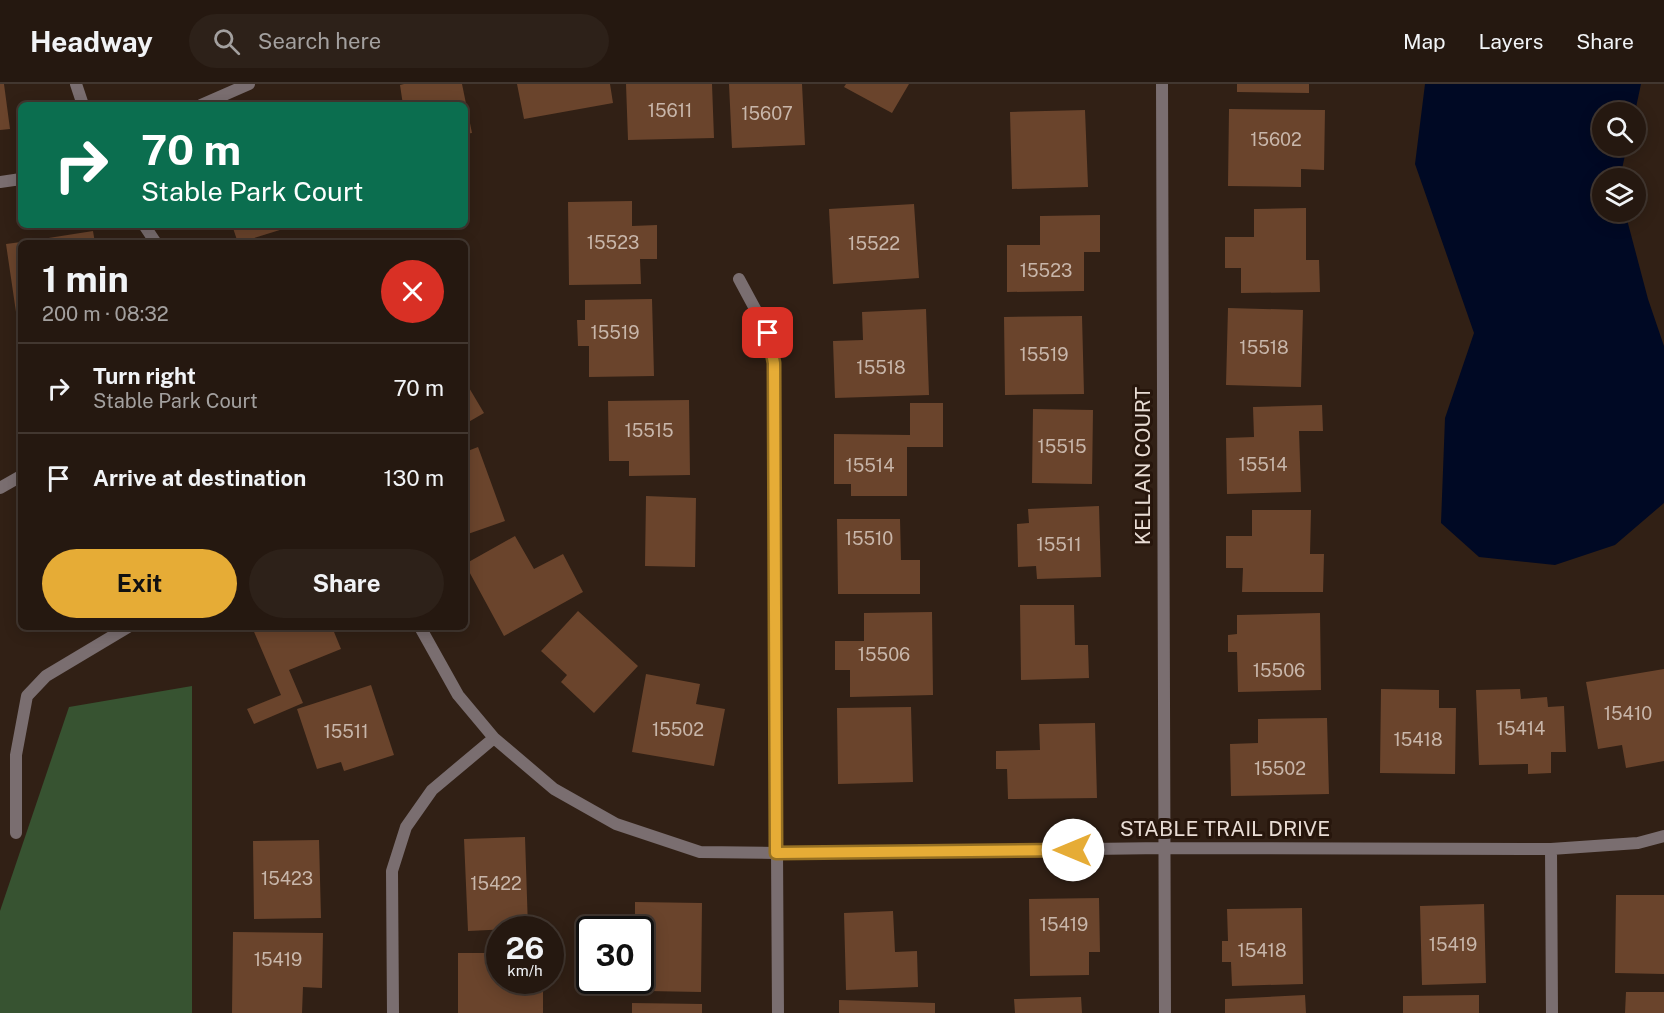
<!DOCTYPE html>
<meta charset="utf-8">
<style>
body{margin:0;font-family:"Public Sans",sans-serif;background:#2d2119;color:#f1f3f6;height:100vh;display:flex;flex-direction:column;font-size:22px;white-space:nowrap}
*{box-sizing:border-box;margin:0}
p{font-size:20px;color:#a3a09f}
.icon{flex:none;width:33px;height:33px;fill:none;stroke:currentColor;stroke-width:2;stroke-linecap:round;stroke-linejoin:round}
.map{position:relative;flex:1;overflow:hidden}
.details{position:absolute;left:18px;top:156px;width:450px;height:390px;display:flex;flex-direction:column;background:#251810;border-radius:9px;box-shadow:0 3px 15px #0003,0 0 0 2px #423730}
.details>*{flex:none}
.banner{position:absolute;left:18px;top:18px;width:450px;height:126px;border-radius:9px;box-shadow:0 3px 15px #0003,0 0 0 2px #423730;background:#0b6e4f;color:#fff;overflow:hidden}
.tools{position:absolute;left:1592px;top:18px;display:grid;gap:12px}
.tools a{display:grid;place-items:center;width:54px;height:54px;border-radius:50%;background:#251810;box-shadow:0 3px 15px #0003,0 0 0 2px #423730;font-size:30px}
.speed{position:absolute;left:486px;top:832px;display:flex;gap:12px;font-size:30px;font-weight:700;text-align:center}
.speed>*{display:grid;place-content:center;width:78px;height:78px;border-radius:50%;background:#251810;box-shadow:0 3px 15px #0003,0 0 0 2px #423730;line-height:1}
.speed small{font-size:15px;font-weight:400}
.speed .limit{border:3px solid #111;border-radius:9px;background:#fff;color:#111}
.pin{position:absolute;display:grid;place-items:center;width:51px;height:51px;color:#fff;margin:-26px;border-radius:12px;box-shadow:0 3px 9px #0006}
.me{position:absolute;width:66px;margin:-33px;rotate:270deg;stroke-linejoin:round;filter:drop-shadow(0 0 4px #0008)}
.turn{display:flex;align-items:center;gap:21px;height:126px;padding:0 24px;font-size:27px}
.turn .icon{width:78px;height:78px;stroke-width:2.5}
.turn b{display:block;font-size:42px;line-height:51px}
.round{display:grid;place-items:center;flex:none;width:63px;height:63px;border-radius:32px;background:#2d2119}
.overview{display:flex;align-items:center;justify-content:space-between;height:102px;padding:0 24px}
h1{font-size:36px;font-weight:700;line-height:45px}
.cta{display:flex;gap:12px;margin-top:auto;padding:12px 24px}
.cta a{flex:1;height:69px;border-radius:36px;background:#e6ac36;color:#111;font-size:24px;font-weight:700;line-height:69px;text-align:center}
.cta a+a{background:#2d2119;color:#f1f3f6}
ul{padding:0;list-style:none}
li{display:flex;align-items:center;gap:18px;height:90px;padding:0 24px;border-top:2px solid #423730}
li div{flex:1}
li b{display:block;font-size:22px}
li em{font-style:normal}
header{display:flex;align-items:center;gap:36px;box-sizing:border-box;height:84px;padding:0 30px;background:#251810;border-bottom:2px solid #423730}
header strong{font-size:28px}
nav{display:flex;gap:33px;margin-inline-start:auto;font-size:21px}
.search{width:420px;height:54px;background:#2d2119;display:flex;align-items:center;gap:15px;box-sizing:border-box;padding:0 21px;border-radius:33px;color:#a3a09f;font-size:22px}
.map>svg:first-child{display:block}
.forest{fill:#375331}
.water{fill:#000924}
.building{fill:#6a442c}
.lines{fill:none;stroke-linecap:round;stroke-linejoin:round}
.service{stroke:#7a6e70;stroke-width:12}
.minor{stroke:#7a6e70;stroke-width:12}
.route-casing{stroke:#967023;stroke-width:15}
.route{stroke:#e6ac36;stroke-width:10}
.labels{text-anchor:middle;stroke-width:6;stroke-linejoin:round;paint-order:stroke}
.number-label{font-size:18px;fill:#c8b6aa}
.street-label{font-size:21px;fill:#e8dcd4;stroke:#27160c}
</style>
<header>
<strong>Headway</strong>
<div class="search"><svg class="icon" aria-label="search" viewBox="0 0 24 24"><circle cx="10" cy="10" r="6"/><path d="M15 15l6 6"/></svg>Search here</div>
<nav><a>Map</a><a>Layers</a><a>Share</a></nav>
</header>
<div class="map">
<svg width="1664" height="929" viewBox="0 0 1664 929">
<rect width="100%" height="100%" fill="#312015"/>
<path class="forest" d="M192 602V929H0V827L69 623Z"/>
<path class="water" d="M1425 0H1641L1635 28H1602V62H1627L1620 94H1602V128H1625L1648 215 1664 262V419L1615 461 1555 481 1479 473 1441 439 1445 334 1474 249 1415 80Z"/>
<path class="building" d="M0 0H4L10 45 0 46Z
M404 0H462L472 49 465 50V21H403L400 1Z
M517 0H610L613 19 524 35Z
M626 0H712L714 54 628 56Z
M729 0H802L805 61 732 64Z
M846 0H909L892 29 844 3Z
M1237 0H1309V9L1237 8Z
M1229 25 1325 26 1324 86 1301 85V103L1228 102Z
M1085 26 1088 103 1012 105 1010 28Z
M632 117V142L657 141V175H640L641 200 569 201 568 118Z
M914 120 919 194 833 200 829 125Z
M1306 124V176H1319L1320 208 1241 209V184H1225V153H1254V125Z
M1100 131V168H1084V207L1007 208V161H1040V132Z
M232 141H296L238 159Z
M93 147 95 159H23V158Z
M21 158V227L16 228 6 160Z
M652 215 654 292 589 293V262H578L577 236H585V216Z
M1228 224 1303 226 1301 303 1226 301Z
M926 225 929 311 835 314 833 257 863 256 862 228Z
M1082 232 1084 310 1005 311 1004 233Z
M465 297 484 329 465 340Z
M689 316 690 391 629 392V377H609L608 317Z
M910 319H943V363H907V412H851V400H834V350L910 351Z
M1322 321 1323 347H1299L1301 408 1227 410 1226 354 1254 353 1253 323Z
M1033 325 1093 326 1092 400 1032 399Z
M478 363 505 437 465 451V368Z
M646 412 696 414 695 483 645 482Z
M1099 422 1101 493 1037 495 1036 482 1018 483 1017 440 1029 439 1028 425Z
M1252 426H1311L1310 470H1324L1323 508H1242L1243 484H1226V452H1252Z
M837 435H900L901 476H920V510H838Z
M515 452 534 485 563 470 583 508 504 552 465 480Z
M1020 521H1074L1075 561H1088L1089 594 1021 596Z
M578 527 638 582 594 629 561 598 567 591 541 567Z
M932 528 933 611 850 613V586H835V557H864V529Z
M1320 529 1321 606 1238 608 1237 568H1228V551L1237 550V531Z
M252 543H332L341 565 289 586 303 619 254 640 247 625 281 611Z
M1664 585V677L1626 684 1622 661 1598 665 1586 598Z
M646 590 700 600 696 620 725 625 714 682 632 668Z
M371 601 394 671 344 687 341 678 317 685 297 625Z
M1381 605 1439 606V624H1456L1455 690 1380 689Z
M1520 605 1521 615 1547 613 1548 623 1564 622 1566 668H1551V689L1528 690V680L1479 681 1476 606Z
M911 623 913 698 838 700 837 624Z
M1327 634 1329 710 1231 712 1230 660 1258 659V635Z
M1095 639 1097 714 1008 715 1007 685H996V667L1040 666 1039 640Z
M525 753 528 844 468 847 464 755Z
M319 756 321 834 254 835 253 757Z
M1616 811H1664V890L1615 889Z
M1099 814 1100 868H1089V891L1030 892 1029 815Z
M635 818 702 819 701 908 647 907 648 859H640V846H635Z
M1484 820 1486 899 1422 901 1420 822Z
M1302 824 1303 900 1232 902 1231 878H1222V857H1228L1227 825Z
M893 827 895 868 917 867 918 903 846 906 844 829Z
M233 848 323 849 322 904 303 903 302 929H232Z
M458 869H500V897H543V929H458Z
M1626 908H1664V929H1625Z
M1305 911 1306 929H1225V915Z
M1479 911V929H1403V912Z
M1081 913 1082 929H1015L1014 915Z
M839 916 935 919V929H839Z
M632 919 702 920V929H632Z"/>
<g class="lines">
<path class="service" d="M0 404 21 392
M16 749V671L27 612 46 592 128 543"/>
<path class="minor" d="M76 0 83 21
M1162 0 1165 929
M201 21 249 0
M0 98 21 95
M144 141 156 159
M739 195 768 249 774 279 778 929
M420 543 458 611 494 654 554 705 616 740 700 768 776 769 1164 764 1551 765 1638 759 1664 752
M1551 765 1552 929
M393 929 392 787 406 743 432 706 494 654"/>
</g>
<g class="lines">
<defs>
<path id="route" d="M768 249 774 279 776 769 1073 766"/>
</defs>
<use href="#route" class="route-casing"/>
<use href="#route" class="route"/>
</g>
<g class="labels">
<g class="number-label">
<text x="670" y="33">15611</text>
<text x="767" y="36">15607</text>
<text x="1276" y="62">15602</text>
<text x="613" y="165">15523</text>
<text x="874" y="166">15522</text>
<text x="1046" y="193">15523</text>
<text x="615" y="255">15519</text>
<text x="1264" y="270">15518</text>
<text x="1044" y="277">15519</text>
<text x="881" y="290">15518</text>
<text x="649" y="353">15515</text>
<text x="1062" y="369">15515</text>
<text x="1263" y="387">15514</text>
<text x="870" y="388">15514</text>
<text x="869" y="461">15510</text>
<text x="1059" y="467">15511</text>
<text x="884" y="577">15506</text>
<text x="1279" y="593">15506</text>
<text x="1628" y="636">15410</text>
<text x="1521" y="651">15414</text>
<text x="678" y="652">15502</text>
<text x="346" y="654">15511</text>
<text x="1418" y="662">15418</text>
<text x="1280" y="691">15502</text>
<text x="287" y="801">15423</text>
<text x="496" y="806">15422</text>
<text x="1064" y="847">15419</text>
<text x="1453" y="867">15419</text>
<text x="1262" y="873">15418</text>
<text x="278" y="882">15419</text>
</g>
<g class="street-label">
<text transform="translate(1143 382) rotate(-90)" y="7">KELLAN COURT</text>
<text x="1225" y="752">STABLE TRAIL DRIVE</text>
</g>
</g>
</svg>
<div class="tools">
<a><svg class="icon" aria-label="search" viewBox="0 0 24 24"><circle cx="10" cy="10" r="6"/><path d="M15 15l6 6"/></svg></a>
<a><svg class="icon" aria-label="layers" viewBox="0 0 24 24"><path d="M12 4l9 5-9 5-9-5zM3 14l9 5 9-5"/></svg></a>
</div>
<div class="speed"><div>26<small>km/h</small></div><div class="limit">30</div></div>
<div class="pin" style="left:768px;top:249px;background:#d93025"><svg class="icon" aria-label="arrive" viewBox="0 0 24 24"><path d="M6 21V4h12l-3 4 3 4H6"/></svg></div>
<svg class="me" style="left:1073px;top:766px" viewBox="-20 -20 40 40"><circle r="19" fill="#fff"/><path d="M0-13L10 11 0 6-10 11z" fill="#e6ac36"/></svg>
<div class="banner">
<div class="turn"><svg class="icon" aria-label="right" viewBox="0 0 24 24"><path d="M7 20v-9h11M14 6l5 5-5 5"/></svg><div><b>70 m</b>Stable Park Court</div></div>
</div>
<section class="details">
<div class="overview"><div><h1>1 min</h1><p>200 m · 08:32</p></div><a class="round" style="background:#d93025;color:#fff"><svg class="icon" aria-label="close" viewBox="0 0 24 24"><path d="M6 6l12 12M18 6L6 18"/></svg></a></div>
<ul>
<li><svg class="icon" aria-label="right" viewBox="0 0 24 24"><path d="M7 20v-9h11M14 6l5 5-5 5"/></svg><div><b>Turn right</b><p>Stable Park Court</p></div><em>70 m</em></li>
<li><svg class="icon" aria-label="arrive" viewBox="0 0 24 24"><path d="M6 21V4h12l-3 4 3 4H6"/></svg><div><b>Arrive at destination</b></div><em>130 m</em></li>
</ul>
<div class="cta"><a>Exit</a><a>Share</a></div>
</section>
</div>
